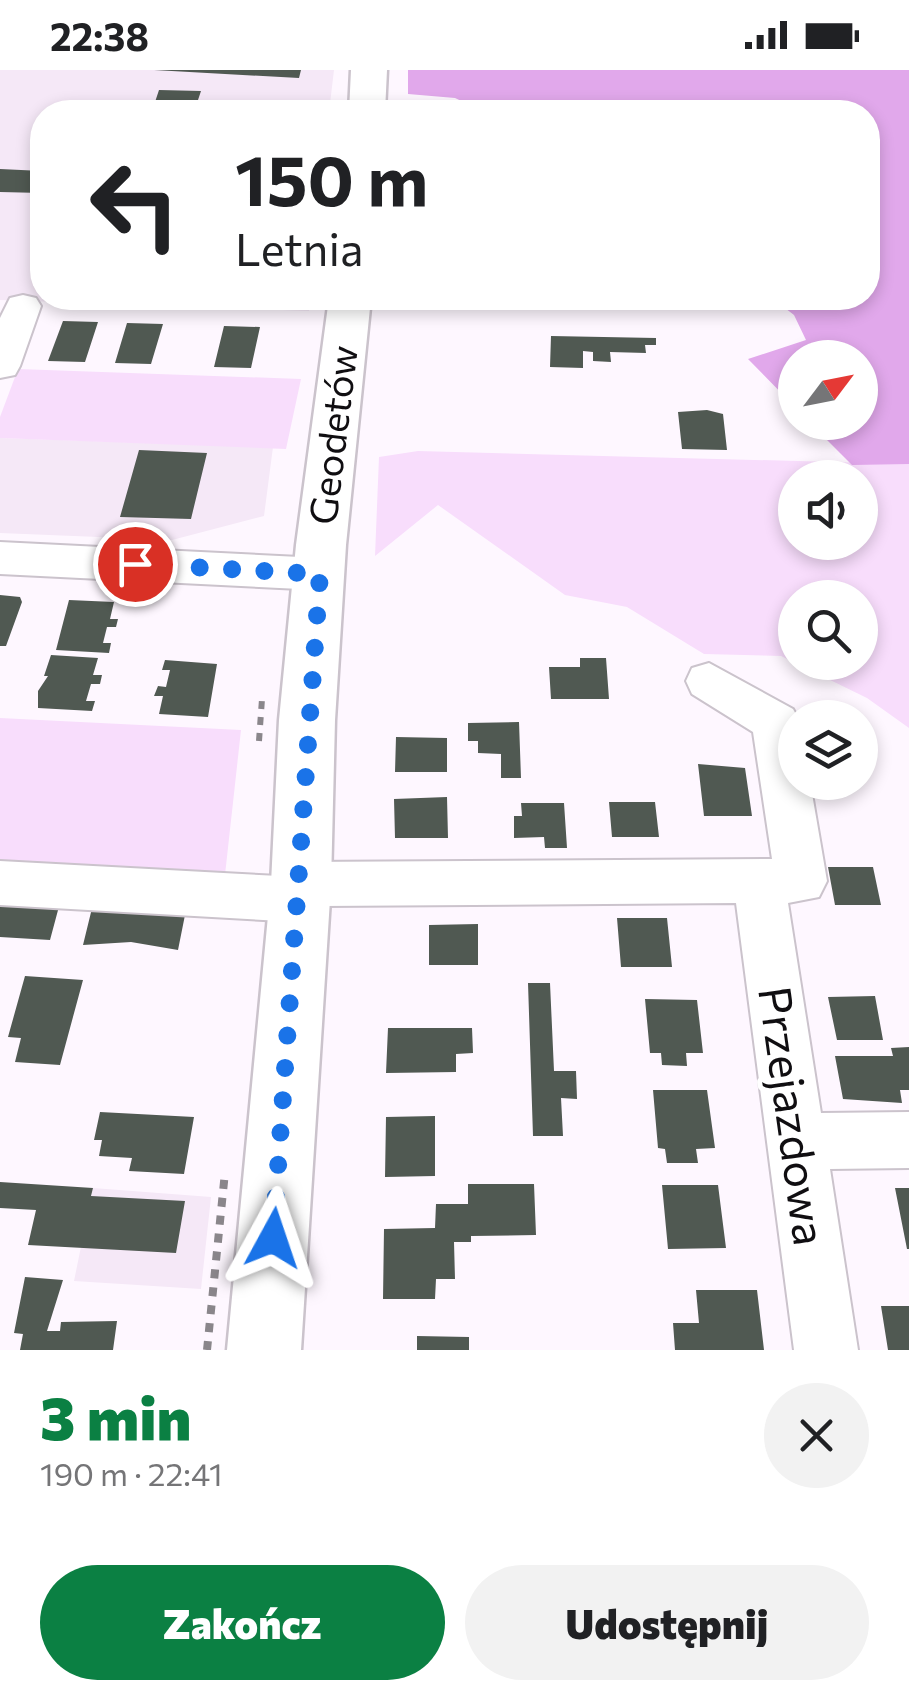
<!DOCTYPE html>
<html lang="pl">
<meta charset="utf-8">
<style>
body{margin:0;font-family:Commissioner,sans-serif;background:#f2f2f2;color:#202124;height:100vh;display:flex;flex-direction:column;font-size:38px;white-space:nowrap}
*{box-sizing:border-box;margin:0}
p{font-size:32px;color:#757577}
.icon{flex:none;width:55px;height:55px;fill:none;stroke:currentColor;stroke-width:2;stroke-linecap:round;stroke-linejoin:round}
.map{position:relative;height:1280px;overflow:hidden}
.panel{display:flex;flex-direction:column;background:#fff;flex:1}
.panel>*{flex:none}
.top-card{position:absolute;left:30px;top:30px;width:850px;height:210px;border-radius:40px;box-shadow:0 5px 15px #0003;background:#fff;color:#202124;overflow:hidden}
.needle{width:65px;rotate:58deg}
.controls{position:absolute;left:778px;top:270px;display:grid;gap:20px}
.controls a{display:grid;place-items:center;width:100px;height:100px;border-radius:50%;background:#fff;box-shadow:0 5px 15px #0003;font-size:50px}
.pin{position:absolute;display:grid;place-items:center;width:85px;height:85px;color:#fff;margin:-42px;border:5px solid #fff;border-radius:50%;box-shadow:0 2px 10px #0007}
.me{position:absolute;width:110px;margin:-55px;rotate:5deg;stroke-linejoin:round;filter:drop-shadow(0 0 8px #0008)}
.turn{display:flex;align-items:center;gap:35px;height:210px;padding:0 40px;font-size:45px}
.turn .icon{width:130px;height:130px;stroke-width:2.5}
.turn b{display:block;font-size:70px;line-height:85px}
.round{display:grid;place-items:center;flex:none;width:105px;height:105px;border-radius:52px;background:#f2f2f2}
.headline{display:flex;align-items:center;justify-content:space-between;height:170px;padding:0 40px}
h1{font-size:60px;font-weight:800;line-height:75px;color:#0b8043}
.cta{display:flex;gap:20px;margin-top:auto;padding:20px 40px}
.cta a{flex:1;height:115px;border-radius:60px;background:#0b8043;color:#fff;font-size:40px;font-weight:800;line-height:115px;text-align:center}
.cta a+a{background:#f2f2f2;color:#202124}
.status{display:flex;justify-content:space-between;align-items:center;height:70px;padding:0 50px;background:#fff;direction:ltr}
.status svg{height:28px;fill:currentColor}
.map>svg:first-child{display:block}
.built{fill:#f5e8f7}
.green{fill:#f8ddfc;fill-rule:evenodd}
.forest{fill:#e1a8eb}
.building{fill:#505952}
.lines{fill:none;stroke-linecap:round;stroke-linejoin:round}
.minor-casing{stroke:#cbc3cc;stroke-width:4}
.major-casing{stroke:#cbc3cc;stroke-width:5}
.path-far1{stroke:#8a868b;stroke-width:6;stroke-dasharray:8 8;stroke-linecap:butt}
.path{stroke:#8a868b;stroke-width:8;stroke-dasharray:9 9;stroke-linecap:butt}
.minor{fill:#fff;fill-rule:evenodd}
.major{fill:#fff;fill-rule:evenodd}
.route{stroke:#1a73e8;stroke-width:18;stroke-dasharray:0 32.4}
.labels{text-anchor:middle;stroke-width:10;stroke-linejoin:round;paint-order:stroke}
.street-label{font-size:38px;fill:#100e11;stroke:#fff}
.near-street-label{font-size:45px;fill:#100e11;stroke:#fff}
</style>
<div class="status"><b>22:38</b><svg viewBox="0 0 49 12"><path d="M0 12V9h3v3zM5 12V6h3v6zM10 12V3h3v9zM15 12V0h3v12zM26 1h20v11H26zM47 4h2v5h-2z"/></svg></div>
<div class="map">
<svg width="909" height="1280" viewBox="0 0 909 1280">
<rect width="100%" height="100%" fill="#fef7ff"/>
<path class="built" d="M0 0H334L329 42H42V228H310L309 241 0 230Z
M0 368 273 377 264 446 172 470 0 463Z
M93 1118 211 1127 201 1219 74 1211Z"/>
<path class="green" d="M18 299 301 309 286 379 0 368V347Z
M418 381 909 394V658L867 628 781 586 704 584 627 537 565 525 438 435 375 486 379 387ZM795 408H860V472H795ZM795 528H860V592H795Z
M0 648 241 660 224 814 0 803Z"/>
<path class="forest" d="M408 0H909V394L852 395 810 353 860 352V288H795V337L748 289 806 270 794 245 772 228H868V42H485L455 28 408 24Z"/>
<path class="building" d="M154 0H301L299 8Z
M159 20 201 21 197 33 155 32Z
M154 36 257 39V42H152Z
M0 99 42 101V123L0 122Z
M63 251 98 252 85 292 48 291Z
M127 253 163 254 151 294 115 293Z
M224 256 260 257 251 298 214 297Z
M551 266 656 268V275H645L646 283 610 282 611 292 593 291V282L583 281V298L550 297Z
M707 340 723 344 727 380 682 379 678 342Z
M139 380 207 383 191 449 120 447Z
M0 525 20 527 22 532 6 576H0Z
M69 530 114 532 110 549H118L116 557H107L103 573H111L109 583 56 580Z
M51 585 98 588 93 605H102L100 614H91L86 631H95L92 641 38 638V621L48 606H44Z
M580 588H606L609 629H551L549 597H580Z
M165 590 217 594 208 647 159 644 163 626H154L158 616 166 617 170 600H162Z
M519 652 521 708H501V684L478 683V671H468V653Z
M396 667 447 668V702H395Z
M698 694 745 698 752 746H704Z
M447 727 448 768H395L394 729Z
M609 732H655L659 767H612Z
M521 733H564L567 778H545L544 767 514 768V746H522Z
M828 797H873L881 835H835Z
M0 826 61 829 50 870 0 867Z
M94 830 187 835 178 880 131 872 83 875Z
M617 848H667L672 897H621Z
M478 854V895H429V855Z
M25 906 83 910 60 995 15 992 21 968 8 967Z
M528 913H550L554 1001H576L577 1029 561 1028 563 1066H533Z
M875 926 883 970H837L828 927Z
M645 929 697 930 703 983H686L687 996 662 995 661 983H650Z
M388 958H472L473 983 456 984V1002L386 1003Z
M909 977V1020H900L902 1033 843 1029 835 986H893L891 978Z
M653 1020H707L715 1078 696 1079 698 1093H667L665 1079 658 1078Z
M100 1042 194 1047 184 1104 129 1101 132 1088 99 1086 102 1070H94Z
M435 1046V1106L385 1107 386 1047Z
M0 1112 93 1118 91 1126 185 1131 176 1183 28 1175 36 1140 0 1138Z
M468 1114H534L536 1165 471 1166V1172H454L455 1209H436L435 1229H383L384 1159 435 1158 436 1134H468Z
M662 1115H718L726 1178 668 1179Z
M895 1118H909V1179H907Z
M25 1207 63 1210 47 1261H60L61 1252 117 1251 113 1280H20L23 1264 14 1263Z
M696 1220H757L764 1280H675L673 1253H699Z
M881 1236H909V1280H888Z
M417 1266 469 1267V1280H417Z"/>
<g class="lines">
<defs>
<path id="minor" d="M23 225 36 228 41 236 20 296 15 305 0 308V248L10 228Z
M0 472 320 488 336 493 342 504 336 515 320 520 0 504Z
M709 593 793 639 798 648 795 712H810L827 811 819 827 788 833 821 1043 909 1042V1098L830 1099 858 1280H794L736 833 323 836 319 846 300 852 0 835V791L279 806 283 798 301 792 772 789 753 662 692 624 686 611 692 598Z"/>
<path id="major" d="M351 0H387L385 42H349Z
M329 228H371L346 475 335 650 331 814 301 1280H227L271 814 279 650 296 475Z"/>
</defs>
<use href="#minor" class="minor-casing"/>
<use href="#major" class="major-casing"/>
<path class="path-far1" d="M259 671 262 629"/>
<path class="path" d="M207 1280 225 1102"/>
<use href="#minor" class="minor"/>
<use href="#major" class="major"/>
</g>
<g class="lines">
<path class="route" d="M135 494 320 504 273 1168"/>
</g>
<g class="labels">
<g class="street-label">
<text transform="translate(334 365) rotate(-83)" y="13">Geodetów</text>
</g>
<g class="near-street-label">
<text transform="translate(792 1046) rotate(82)" y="16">Przejazdowa</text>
</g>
</g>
</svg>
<div class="controls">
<a><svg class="needle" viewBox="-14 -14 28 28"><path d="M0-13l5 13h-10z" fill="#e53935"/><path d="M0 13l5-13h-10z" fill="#757577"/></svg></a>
<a><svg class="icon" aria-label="sound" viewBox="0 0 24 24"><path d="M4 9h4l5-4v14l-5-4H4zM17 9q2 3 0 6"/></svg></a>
<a><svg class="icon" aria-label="search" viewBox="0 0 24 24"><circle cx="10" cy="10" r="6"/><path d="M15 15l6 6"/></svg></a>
<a><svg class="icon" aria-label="layers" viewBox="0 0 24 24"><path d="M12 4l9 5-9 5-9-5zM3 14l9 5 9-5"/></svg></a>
</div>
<div class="pin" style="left:135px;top:494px;background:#d93025"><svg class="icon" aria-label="arrive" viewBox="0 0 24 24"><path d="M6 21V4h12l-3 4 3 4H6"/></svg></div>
<svg class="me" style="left:273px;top:1168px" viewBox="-20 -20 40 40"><path d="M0-17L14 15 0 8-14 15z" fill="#1a73e8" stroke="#fff" stroke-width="4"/></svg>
<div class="top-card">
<div class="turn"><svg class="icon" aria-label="left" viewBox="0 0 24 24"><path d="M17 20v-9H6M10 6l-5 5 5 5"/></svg><div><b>150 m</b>Letnia</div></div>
</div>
</div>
<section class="panel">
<div class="headline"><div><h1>3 min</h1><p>190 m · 22:41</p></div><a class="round"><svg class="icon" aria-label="close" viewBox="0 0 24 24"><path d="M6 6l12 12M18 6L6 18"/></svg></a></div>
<div class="cta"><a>Zakończ</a><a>Udostępnij</a></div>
</section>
